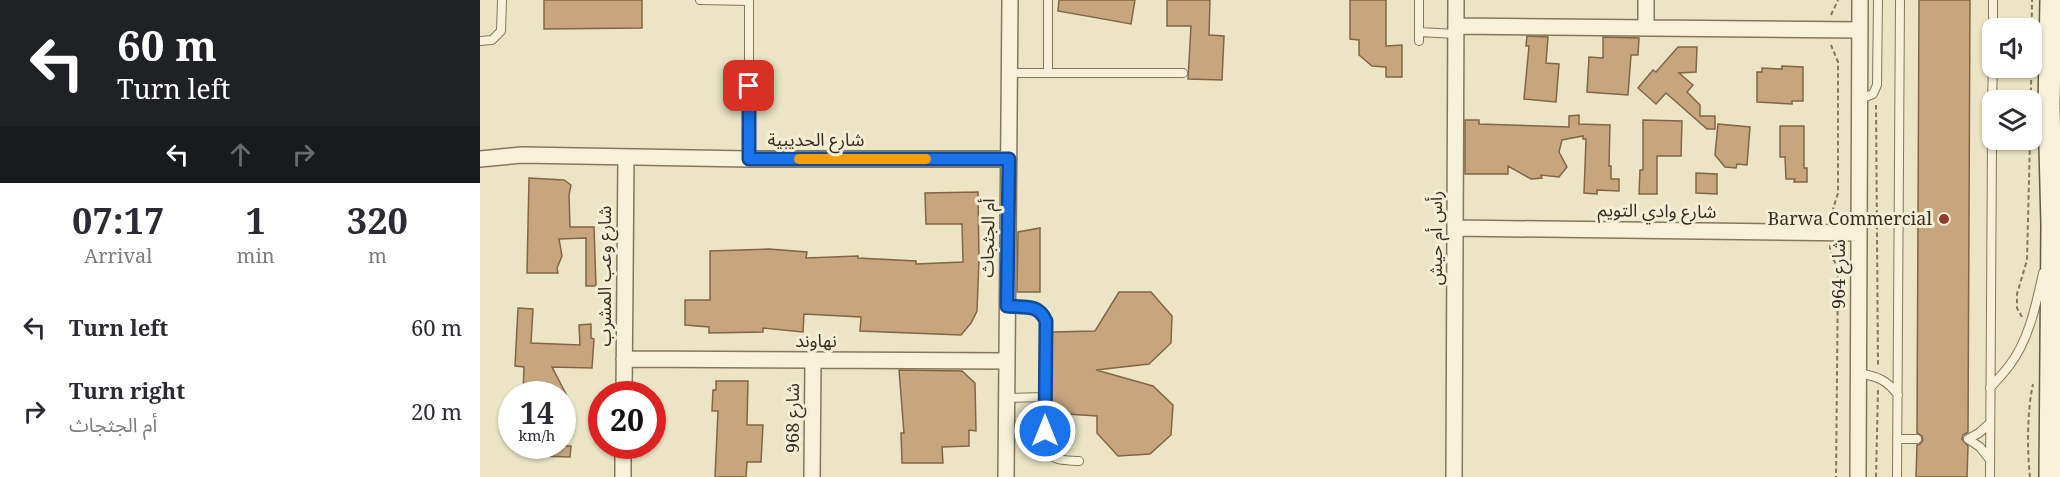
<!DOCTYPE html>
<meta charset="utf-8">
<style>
body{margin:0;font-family:"Noto Serif","Noto Sans Arabic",serif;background:#f7f7f7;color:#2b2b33;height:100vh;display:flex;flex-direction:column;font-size:22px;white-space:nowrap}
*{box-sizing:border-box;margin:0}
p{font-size:20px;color:#7c7c81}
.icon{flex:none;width:33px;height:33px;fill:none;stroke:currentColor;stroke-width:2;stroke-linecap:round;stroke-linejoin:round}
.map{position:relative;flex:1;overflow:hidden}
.panel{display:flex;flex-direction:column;background:#fff;width:480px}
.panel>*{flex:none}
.guide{background:#202124;color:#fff;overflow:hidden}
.tools{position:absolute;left:1502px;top:18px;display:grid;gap:12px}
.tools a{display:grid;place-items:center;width:60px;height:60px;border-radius:12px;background:#fff;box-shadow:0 2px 4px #0004;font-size:30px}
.speed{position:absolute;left:18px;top:381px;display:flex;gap:12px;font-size:30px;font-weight:700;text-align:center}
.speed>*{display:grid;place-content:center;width:78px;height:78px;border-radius:50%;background:#fff;box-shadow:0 2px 4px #0004;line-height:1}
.speed small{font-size:15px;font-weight:400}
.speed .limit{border:9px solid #d22;background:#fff;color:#111}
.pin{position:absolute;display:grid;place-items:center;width:51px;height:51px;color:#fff;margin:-26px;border-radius:12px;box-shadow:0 3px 9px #0006}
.me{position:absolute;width:66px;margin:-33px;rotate:0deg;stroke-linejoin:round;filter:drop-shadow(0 0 4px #0008)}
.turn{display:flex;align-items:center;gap:21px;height:126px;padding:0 18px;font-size:27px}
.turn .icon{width:78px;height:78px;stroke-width:2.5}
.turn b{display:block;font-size:42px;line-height:51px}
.lanes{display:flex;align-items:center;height:57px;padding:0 18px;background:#0003;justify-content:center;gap:30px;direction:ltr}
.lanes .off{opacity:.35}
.eta{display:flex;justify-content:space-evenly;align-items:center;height:102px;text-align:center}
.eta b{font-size:36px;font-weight:700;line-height:42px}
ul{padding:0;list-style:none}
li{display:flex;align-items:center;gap:18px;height:84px;padding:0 18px}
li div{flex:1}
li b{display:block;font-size:22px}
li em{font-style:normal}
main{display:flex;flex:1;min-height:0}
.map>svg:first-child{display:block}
.building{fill:#c7a67e;stroke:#826544;stroke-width:1.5}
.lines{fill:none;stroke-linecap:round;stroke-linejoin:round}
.lane-casing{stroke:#85775d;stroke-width:10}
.street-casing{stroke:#85775d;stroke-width:18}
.secondary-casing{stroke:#675840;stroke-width:24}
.path{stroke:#85775d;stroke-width:2;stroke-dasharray:4.5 3;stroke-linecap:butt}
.lane{stroke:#f6f1d8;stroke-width:8}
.street{stroke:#f6f1d8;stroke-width:15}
.secondary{stroke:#f6f1d8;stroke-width:21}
.route-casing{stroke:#114b97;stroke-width:15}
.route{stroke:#1a73e8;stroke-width:10}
.slow{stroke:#f59e0b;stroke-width:10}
.poi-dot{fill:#903d31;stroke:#f3eed5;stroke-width:2}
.labels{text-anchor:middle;stroke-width:6;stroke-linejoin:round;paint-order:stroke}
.street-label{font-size:18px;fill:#362d20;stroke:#f3eed5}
.poi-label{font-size:18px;fill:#362d20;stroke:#f3eed5;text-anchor:end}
</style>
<main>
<section class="panel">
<div class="guide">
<div class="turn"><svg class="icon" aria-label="left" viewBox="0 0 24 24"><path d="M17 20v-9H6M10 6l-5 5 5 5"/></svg><div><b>60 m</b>Turn left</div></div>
<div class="lanes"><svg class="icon" aria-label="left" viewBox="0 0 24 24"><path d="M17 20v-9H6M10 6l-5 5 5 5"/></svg><svg class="icon off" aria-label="ahead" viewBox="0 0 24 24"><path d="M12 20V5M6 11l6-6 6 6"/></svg><svg class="icon off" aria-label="right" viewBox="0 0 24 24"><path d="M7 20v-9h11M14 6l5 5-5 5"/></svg></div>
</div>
<div class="eta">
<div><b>07:17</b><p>Arrival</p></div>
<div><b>1</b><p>min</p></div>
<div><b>320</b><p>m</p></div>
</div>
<ul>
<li><svg class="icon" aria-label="left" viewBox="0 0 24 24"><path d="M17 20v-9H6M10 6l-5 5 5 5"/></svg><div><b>Turn left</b></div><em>60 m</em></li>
<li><svg class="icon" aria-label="right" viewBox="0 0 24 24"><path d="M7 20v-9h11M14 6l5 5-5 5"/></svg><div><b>Turn right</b><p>أم الجثجاث</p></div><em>20 m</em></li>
</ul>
</section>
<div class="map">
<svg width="1580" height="477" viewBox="0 0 1580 477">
<rect width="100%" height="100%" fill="#ebe5c6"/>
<path class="building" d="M64 0H162V28L64 29Z
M579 0H655L651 24 578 11Z
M687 0H730L729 35 744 36 742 80 708 79 711 26H687Z
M870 0H906V46L922 45V77H906V67L892 66 879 55V40L870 39Z
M1439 0H1490L1488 432 1483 435 1482 439 1488 446 1487 477H1436L1437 445 1440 444 1443 440 1442 436 1437 433Z
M1047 36 1068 37 1066 63 1079 64 1076 102 1044 99 1049 46H1046Z
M1123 37 1159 38 1158 55H1151L1148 95 1107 92 1109 57 1123 58Z
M1198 47H1217L1216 72 1199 73 1213 85 1207 92 1220 105V116H1235V129H1227L1186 93 1176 104 1158 88 1173 70 1176 72Z
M1302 66 1323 67V101H1312V104L1277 102V72H1282V68L1302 69Z
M1099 115V124L1130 125 1129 166H1131V179H1139V191L1117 190V194L1104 193 1106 139H1103V136L1082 140 1079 152 1087 167 1079 177 1061 175 1062 178 1051 179 1028 166V174H985V120H999V124L1089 127V116Z
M1163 120 1202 121 1201 156H1177V194H1159L1160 170H1163Z
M1238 124 1270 127 1267 165 1257 164 1256 168 1245 167 1235 155Z
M1300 126H1324V168H1327V182H1314L1315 179H1306L1305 157H1300Z
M1216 173 1237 174V194L1216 193Z
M49 178 84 180 91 185 89 195 90 227H114L116 286H106V238L79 239 82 256 77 268 78 273H47Z
M498 192 499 260 497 311 491 323 481 335 380 331 381 317 324 314 323 332 283 328V332L229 333V327L205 325V300H230V251L289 249 327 252 326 258 378 256V258L436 261V264L483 262 482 224H446L445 193Z
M560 228V292H537L538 232Z
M639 292H671L692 316 691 343 669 364 616 370 673 386 693 405 691 435 670 454 638 456 617 433V416L572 413V332L615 331Z
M38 308 53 309 51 343 100 345 99 325 111 324V338L114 339 112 368 72 367 86 394H44L43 393 44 367 35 366Z
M419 370 482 371 495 383 496 431 489 430V446L462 447 463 463H422L421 433H424Z
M236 381H268L267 425H283L281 462H267L266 477H235L238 411H232L233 390H236Z
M59 446H91L90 457 60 456Z"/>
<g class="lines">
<defs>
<path id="lane" d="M220 0 269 1
M939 0V41
M1513 28V0
M939 32 976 34
M0 41 12 40 21 31 22 0
M529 73H703
M568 73V0
M1380 99 1393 94 1397 85 1398 0
M1512 100 1513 68
M269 159V0
M527 306C545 308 558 303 566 321L565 449C574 462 584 460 599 461
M1378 373C1397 376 1407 380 1418 395
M1510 388C1516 381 1523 374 1529 366 1549 340 1556 305 1563 273
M526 398 565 397
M1510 423 1499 433 1488 439 1500 447 1510 460
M1417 439H1437
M1417 477 1420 0
M1510 477 1512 140"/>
<path id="street" d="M976 26 1380 30
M1166 28V0
M0 159 42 155 269 159H529
M975 228 1379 233
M144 359 527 361
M144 394 146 157
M143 477V446
M332 477 333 360
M526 477 530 0
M974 477 976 0
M1378 477 1380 0"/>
<path id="secondary" d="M1570 477 1572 225 1569 107 1571 0"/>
</defs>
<use href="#lane" class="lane-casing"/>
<use href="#street" class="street-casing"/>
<use href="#secondary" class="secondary-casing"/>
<path class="path" d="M1351 15 1358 0
M1551 92 1552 0
M1396 105 1398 366
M1350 219 1358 193V62L1351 45
M1350 245C1350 259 1357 261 1358 272L1356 477
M1542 317 1537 308V294L1547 260 1550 140
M1396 477 1398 390
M1550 477C1547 449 1547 412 1553 384"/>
<use href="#lane" class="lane"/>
<use href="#street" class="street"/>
<use href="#secondary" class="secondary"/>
</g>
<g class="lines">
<defs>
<path id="route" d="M269 86V159H529L527 306C545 308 558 303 566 321L565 431"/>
</defs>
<use href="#route" class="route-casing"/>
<use href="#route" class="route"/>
<path class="slow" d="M319 159H446"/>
</g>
<circle class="poi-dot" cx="1464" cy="219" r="6"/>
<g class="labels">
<g class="street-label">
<text x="336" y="146">شارع الحديبية</text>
<text transform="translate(1177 211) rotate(1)" y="6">شارع وادي التويم</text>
<text transform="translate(508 238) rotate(-89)" y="6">أم الجثجاث</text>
<text transform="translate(956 238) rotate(-90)" y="6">رأس أم حيش</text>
<text transform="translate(1359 274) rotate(-90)" y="6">شارع 964</text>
<text transform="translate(125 276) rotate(-90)" y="6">شارع وعب المشرب</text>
<text x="336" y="347">نهاوند</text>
<text transform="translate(313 418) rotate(-90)" y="6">شارع 968</text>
</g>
<g class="poi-label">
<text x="1452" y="225">Barwa Commercial</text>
</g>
</g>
</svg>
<div class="tools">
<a><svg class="icon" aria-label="sound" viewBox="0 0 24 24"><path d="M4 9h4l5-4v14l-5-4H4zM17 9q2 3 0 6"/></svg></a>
<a><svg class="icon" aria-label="layers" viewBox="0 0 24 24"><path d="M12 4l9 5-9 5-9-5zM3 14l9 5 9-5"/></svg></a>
</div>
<div class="speed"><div>14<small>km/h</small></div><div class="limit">20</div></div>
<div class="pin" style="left:269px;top:86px;background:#d93025"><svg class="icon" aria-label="arrive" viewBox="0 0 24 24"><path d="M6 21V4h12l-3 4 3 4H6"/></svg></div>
<svg class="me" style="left:565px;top:431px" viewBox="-20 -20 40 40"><circle r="17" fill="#1a73e8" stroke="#fff" stroke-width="3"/><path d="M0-11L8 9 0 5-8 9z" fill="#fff"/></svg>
</div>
</main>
